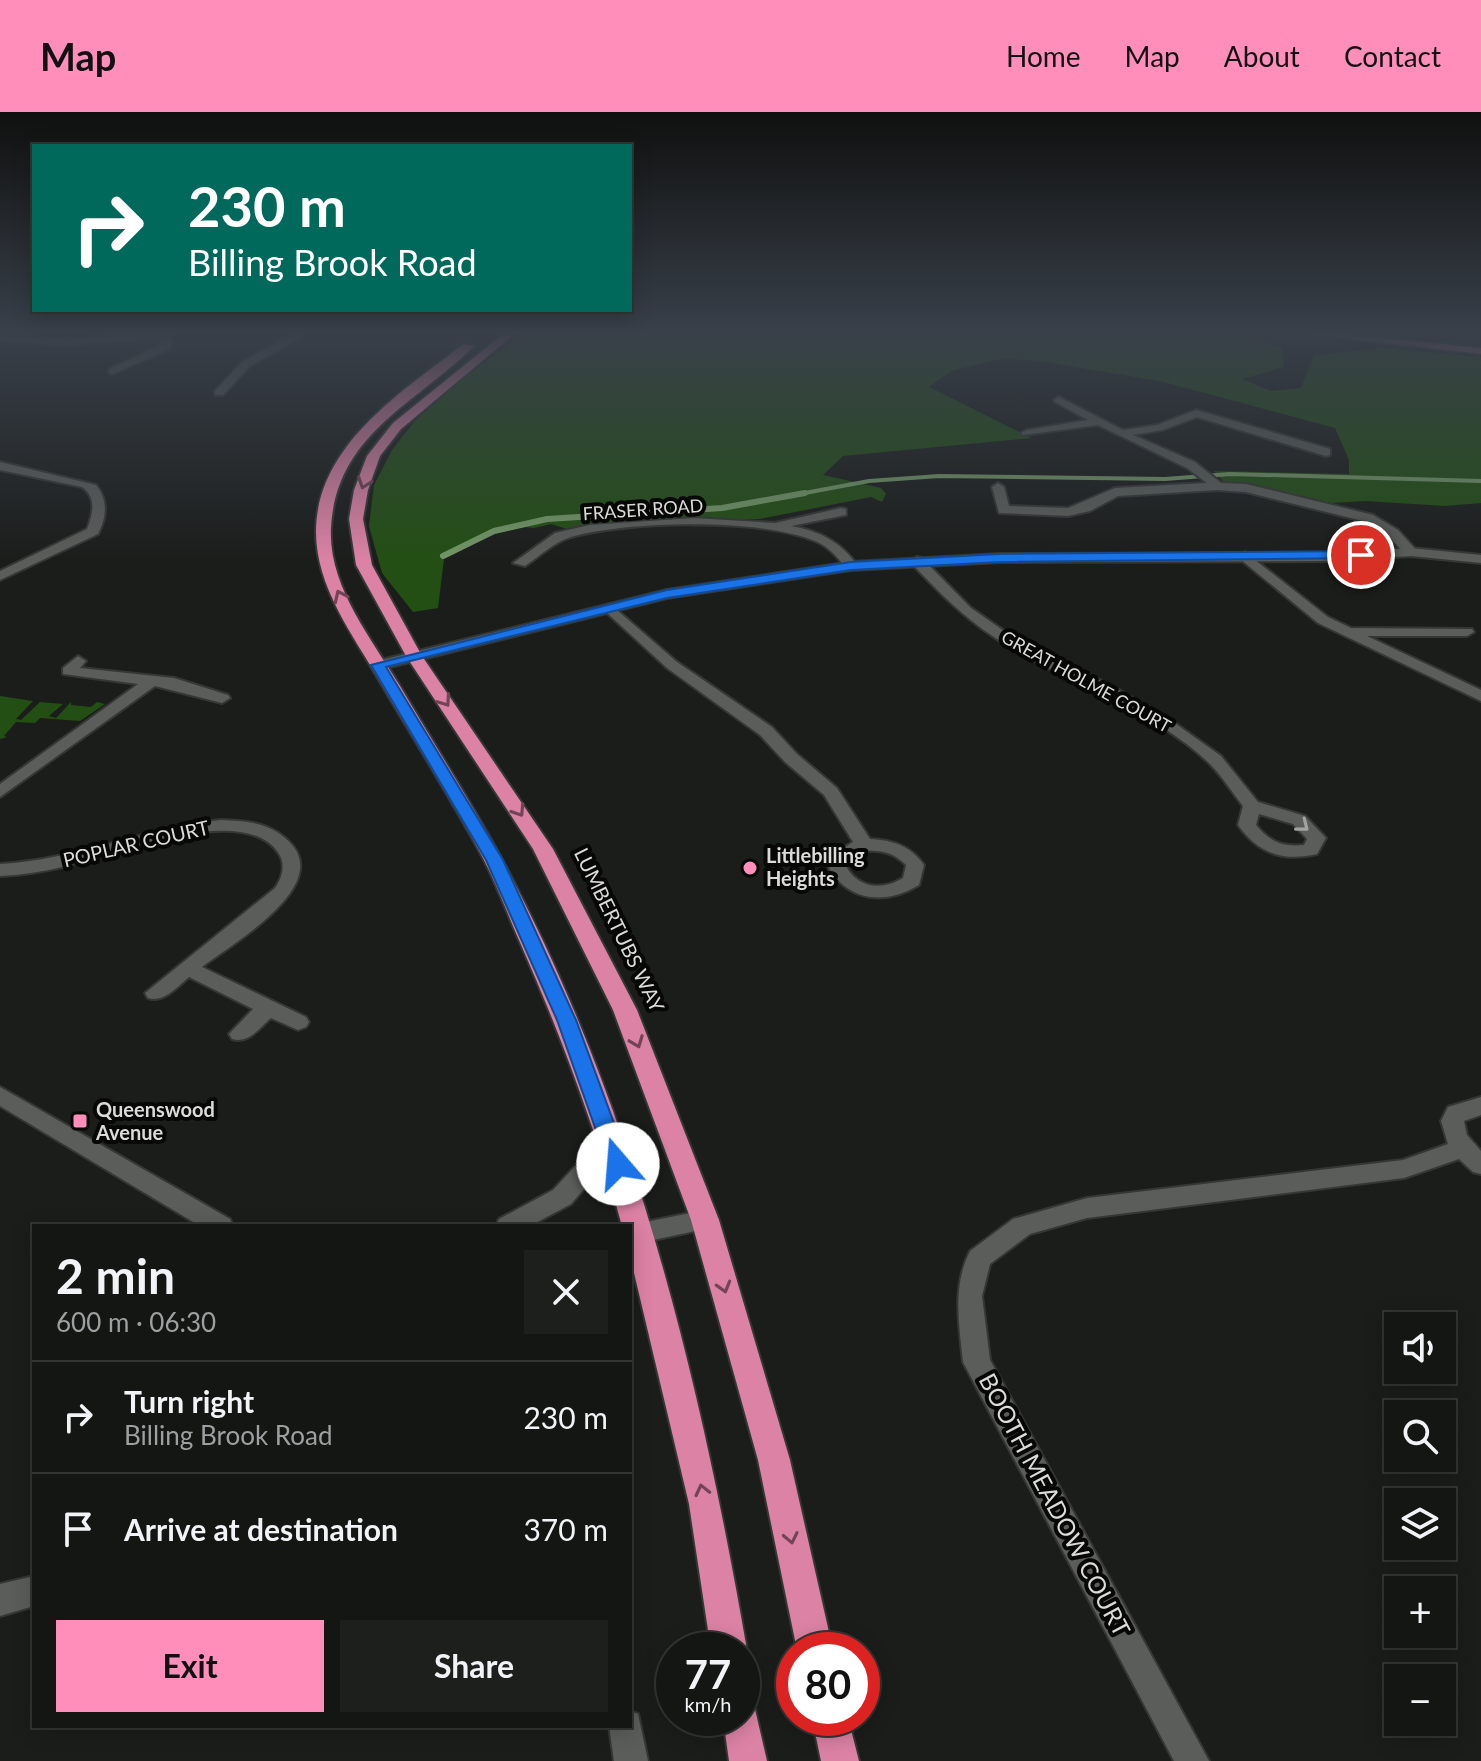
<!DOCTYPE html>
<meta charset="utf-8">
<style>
body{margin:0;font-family:Lato,sans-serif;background:#1d1f1d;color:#f1f3f6;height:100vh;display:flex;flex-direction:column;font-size:30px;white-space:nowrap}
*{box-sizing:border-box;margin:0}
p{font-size:26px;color:#9d9fa0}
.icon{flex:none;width:44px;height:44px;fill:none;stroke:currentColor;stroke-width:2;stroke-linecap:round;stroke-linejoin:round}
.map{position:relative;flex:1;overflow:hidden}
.panel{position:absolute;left:32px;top:1112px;width:600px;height:504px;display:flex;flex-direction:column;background:#141614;border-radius:0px;box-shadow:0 4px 20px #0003,0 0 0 2px #333534}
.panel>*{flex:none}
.guide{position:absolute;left:32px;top:32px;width:600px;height:168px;border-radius:0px;box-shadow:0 4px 20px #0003,0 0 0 2px #333534;background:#00695c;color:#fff;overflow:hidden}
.controls{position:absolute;left:1384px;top:1200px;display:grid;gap:16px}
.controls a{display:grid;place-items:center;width:72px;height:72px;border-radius:0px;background:#141614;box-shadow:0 4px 20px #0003,0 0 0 2px #333534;font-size:40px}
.speed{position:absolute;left:656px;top:1520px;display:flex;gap:16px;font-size:40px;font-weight:700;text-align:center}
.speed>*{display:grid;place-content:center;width:104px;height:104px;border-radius:50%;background:#141614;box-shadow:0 4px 20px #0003,0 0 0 2px #333534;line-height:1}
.speed small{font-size:20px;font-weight:400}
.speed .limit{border:12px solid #d22;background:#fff;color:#111}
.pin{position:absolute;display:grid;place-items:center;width:68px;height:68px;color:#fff;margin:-34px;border:4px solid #fff;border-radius:50%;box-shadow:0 2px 8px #0007}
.me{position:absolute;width:88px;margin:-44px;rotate:342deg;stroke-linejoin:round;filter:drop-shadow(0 0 6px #0008)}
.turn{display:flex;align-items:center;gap:28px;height:168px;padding:0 24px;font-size:36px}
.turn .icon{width:104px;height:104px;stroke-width:2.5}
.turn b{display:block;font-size:56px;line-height:68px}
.round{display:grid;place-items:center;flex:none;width:84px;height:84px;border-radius:0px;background:#1d1f1d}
.summary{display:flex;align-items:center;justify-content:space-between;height:136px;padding:0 24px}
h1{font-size:48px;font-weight:700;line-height:60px}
.cta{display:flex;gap:16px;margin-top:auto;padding:16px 24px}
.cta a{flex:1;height:92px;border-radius:0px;background:#ff8ebb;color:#111;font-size:32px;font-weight:700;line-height:92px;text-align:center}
.cta a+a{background:#1d1f1d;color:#f1f3f6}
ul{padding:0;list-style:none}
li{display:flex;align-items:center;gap:24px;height:112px;padding:0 24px;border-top:2px solid #333534}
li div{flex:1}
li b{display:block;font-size:30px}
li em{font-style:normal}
header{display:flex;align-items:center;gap:48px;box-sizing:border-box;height:112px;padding:0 40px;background:#ff8ebb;color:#111}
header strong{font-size:38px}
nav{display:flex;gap:44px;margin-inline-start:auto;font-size:28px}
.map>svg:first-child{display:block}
.green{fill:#234f14}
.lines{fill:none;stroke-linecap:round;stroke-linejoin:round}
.stream-far1{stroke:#729666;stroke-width:4}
.stream{stroke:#729666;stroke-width:6}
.minor-casing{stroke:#353735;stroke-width:4}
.tertiary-casing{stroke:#353735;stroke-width:4}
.primary-casing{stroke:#353735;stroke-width:4}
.trunk-casing{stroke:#353735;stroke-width:4}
.minor{fill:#5a5d59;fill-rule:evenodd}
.tertiary{fill:#5a5d59;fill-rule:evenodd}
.primary{fill:#bb7992;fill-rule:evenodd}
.trunk{fill:#dc82a5;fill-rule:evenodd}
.oneway{stroke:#724456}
.oneway2{stroke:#a1a3a0}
.route{fill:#1a73e8;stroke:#114b97;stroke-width:2}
.poi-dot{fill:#ff8ebb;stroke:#070706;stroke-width:3}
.labels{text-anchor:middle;stroke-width:8;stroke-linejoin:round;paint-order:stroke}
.far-street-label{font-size:18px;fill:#dbdcda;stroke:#070706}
.street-label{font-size:20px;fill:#dbdcda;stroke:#070706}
.poi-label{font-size:20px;font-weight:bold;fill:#dbdcda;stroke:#070706;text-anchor:start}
.near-street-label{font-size:24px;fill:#dbdcda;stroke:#070706}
</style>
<header>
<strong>Map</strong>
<nav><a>Home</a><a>Map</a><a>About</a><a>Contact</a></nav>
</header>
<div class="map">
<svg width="1481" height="1649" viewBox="0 0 1481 1649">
<rect width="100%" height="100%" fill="#1b1d1b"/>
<path class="green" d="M527 218H1229L1282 236 1284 255 1242 267 1271 279 1301 276 1314 243 1385 236 1481 245V391L1445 394 1366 389 1331 391 1255 374 1224 370 1214 359 1349 362V348L1335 316 1160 269 1045 250 1004 246 951 259 929 275 1031 326 843 344 823 363 881 376 886 382 882 390 871 385 760 407 659 409 570 418 551 412 534 416 524 415 493 422 444 447 438 496 413 500 382 461 369 414 374 373 392 338 414 310 456 272Z
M0 584 33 589 16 607 21 608 40 590 63 592 49 604 56 606 71 590V593L91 595 97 590 105 592 80 609 40 606 35 611 16 610 4 624 7 625 0 627Z"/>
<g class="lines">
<path class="stream-far1" d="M794 383 869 369 939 364 1165 367 1230 362 1481 369"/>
<path class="stream" d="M443 444 494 419 547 407 722 396 805 381"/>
<defs>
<path id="minor" d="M156 218H191L169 223 173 229 169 237 113 262 109 261V257L161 233 160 225 71 233 0 230V224L71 227Z
M285 218H296L300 222 297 228 250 254 223 283H215V279L242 250 289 224Z
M1059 285 1123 318 1157 313 1196 298 1330 337V343L1326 344 1197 305 1163 318 1133 323 1195 350 1221 371 1246 372 1373 403 1398 418 1418 440 1406 443 1388 424 1363 409 1246 380 1217 378 1118 384 1090 399 1068 404 999 401 992 375 998 371 1004 375 1009 394 1068 396 1115 376 1207 371 1187 356 1098 313 1023 323 1021 321 1027 318 1088 308 1055 290 1054 288Z
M0 350 96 373C108 388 107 405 98 422L0 468V459L87 417C93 402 97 385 82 375L0 358Z
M841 396 846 397V403L791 414C820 419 841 430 858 454L851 458 846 457C838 445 828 434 815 429 760 406 628 409 571 425 554 430 540 444 525 454L513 451 555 421 589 413 694 406 775 411Z
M1245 440 1328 505 1351 516 1472 517 1474 520 1467 524H1367L1481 578V589L1318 511 1240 447 1238 444Z
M917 445 922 446 971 496 1007 521 1119 578 1176 612 1221 644 1258 690 1305 704 1326 726 1317 742C1283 750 1258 741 1238 713L1243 694C1232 680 1222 664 1209 651 1148 593 1062 571 994 525 962 504 938 479 912 452L910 449ZM1259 702 1293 712 1307 727 1304 733C1282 735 1270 730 1256 713Z
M610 492 677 550 772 615 797 642 837 676 870 727C893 728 911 734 924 753L919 773C886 793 849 790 829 756L837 740 853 730 824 683 785 650 760 623 667 556 605 499 603 496ZM865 739C882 738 894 741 906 753L903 766C883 778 860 777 847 756L849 751Z
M78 544 86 549 80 556 174 566 228 583 230 586 222 591 155 574 0 685V672L138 572 63 562V556Z
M221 708C249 709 274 711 293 734 327 777 232 832 202 855L306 905 309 910 306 915 298 918 271 906C259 916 249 932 232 927L229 922 253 897 189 865C177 875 164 891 148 886L145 881 275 776C282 766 286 753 279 742 246 688 110 743 62 755 41 760 21 763 0 764V752C75 748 146 716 221 708Z
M1481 985V1003L1464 1009 1467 1023 1481 1039V1062L1473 1060 1459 1047 1404 1066 1087 1106 1030 1122 990 1152 982 1184 990 1248 1209 1649H1174L963 1250C959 1211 952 1175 970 1139L1013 1107 1087 1086 1403 1048 1448 1032 1441 1009 1448 995Z
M34 1464V1494L0 1504V1472Z
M630 1599 638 1602 648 1649H614L609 1614H630Z"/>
<path id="tertiary" d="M1411 436 1481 443V451L1411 444 1334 449 1000 450 851 458 667 486 378 558 370 553 373 550 667 478 851 450 1000 442 1334 441Z
M0 975 230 1107 233 1114H200L0 994Z
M612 1020 620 1023 624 1029 620 1035 571 1092 530 1114H496L499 1107 553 1078 604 1023Z
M705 1098 714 1101 717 1108 714 1115 630 1133V1114H626Z"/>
<path id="primary" d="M1272 218H1302L1481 236V242Z"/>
<path id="trunk" d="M508 218H519L401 317 380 344 368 378 363 407 372 453 422 544 553 737 637 898 719 1108 790 1348 833 1538H797L758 1348 691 1108 613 898 533 737 406 544 356 453 349 407 354 378 367 344 393 311Z
M464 232 474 234C416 292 336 322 331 416 328 474 372 527 400 574 422 611 445 649 467 686 622 944 696 1244 747 1538L742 1549V1538H711L689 1392 630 1144V1114H622C596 1018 562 926 522 835 509 806 498 775 483 746 451 686 414 628 379 568 353 523 316 475 316 420 316 333 403 279 464 232Z
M742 1588 754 1593 767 1649H729L723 1606H742Z
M812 1606H848L859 1649H821Z"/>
</defs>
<use href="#minor" class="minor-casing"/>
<use href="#tertiary" class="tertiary-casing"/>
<use href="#primary" class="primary-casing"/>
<use href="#trunk" class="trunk-casing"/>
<use href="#minor" class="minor"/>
<use href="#tertiary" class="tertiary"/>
<use href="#primary" class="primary"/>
<use href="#trunk" class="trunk"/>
</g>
<defs><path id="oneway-chevron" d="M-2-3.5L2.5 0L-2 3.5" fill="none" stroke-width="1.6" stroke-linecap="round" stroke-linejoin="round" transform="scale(2)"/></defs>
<g class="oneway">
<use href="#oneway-chevron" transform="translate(364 371) rotate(109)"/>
<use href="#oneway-chevron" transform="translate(340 484) rotate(-115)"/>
<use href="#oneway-chevron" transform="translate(445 589) rotate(55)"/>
<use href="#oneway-chevron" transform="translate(519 699) rotate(57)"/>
<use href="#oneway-chevron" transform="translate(637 930) rotate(69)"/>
<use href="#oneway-chevron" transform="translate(724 1175) rotate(74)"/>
<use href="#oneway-chevron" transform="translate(702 1378) rotate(-103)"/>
<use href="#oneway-chevron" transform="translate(791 1426) rotate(78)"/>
</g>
<use class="oneway2" href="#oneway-chevron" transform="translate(1303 714) rotate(38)"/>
<linearGradient id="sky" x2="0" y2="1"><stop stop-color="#0f100f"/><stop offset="0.49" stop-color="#39404a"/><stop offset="1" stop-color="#39404a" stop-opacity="0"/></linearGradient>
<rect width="1481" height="449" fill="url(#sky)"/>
<path class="route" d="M1361 439 1365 440V446L1000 450 851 458 667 486 386 555 503 748 576 908 629 1052 626 1058 618 1060 611 1058 608 1052 557 908 486 748 371 553 667 478 851 450 1000 442Z"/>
<g class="poi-dot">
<circle cx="750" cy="756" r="8"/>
<rect x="72" y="1001" width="16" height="16" rx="4"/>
</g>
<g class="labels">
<g class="far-street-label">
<text transform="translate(643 398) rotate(-4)" y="6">FRASER ROAD</text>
<text transform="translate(1086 570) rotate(29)" y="6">GREAT HOLME COURT</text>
</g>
<g class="street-label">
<text transform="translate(136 732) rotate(-13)" y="7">POPLAR COURT</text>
<text transform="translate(619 818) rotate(64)" y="7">LUMBERTUBS WAY</text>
</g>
<g class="poi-label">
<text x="766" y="751">Littlebilling<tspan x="766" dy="23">Heights</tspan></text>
<text x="96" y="1005">Queenswood<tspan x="96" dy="23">Avenue</tspan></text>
</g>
<g class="near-street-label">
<text transform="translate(1054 1393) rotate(62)" y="8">BOOTH MEADOW COURT</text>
</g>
</g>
</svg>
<div class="controls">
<a><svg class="icon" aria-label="sound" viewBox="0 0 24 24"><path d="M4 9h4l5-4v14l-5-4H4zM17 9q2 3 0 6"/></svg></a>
<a><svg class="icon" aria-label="search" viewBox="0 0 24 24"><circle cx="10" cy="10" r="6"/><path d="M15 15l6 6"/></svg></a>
<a><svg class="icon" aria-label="layers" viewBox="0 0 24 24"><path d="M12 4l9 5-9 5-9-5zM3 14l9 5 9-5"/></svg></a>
<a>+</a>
<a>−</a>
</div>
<div class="speed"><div>77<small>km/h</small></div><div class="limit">80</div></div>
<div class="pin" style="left:1361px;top:443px;background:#d93025"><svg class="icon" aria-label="arrive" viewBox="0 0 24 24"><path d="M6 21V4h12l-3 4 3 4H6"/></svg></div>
<svg class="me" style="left:618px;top:1052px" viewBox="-20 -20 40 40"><circle r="19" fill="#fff"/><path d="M0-13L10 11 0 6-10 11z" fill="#1a73e8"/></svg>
<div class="guide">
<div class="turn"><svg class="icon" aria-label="right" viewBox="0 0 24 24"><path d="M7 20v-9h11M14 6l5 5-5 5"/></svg><div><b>230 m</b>Billing Brook Road</div></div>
</div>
<section class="panel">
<div class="summary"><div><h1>2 min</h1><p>600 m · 06:30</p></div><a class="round"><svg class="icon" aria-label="close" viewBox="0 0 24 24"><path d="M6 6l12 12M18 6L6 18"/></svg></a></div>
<ul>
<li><svg class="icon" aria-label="right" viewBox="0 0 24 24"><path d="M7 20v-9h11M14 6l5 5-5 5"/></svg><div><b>Turn right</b><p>Billing Brook Road</p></div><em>230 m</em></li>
<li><svg class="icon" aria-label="arrive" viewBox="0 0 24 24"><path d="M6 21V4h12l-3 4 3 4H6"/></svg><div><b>Arrive at destination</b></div><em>370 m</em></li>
</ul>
<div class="cta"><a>Exit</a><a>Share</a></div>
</section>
</div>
